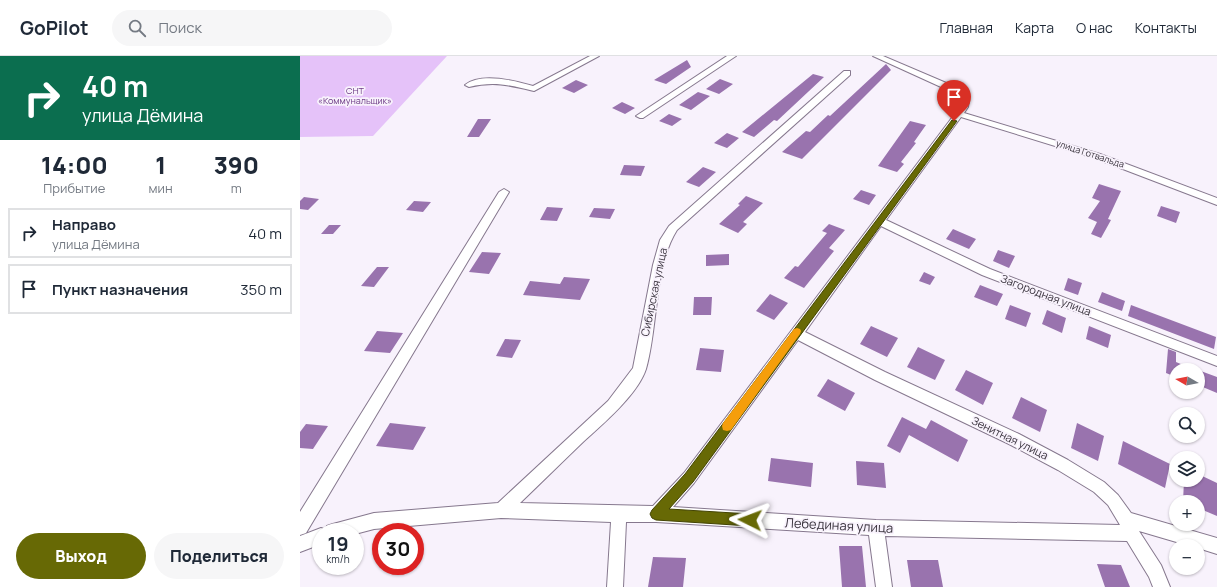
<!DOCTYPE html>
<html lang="ru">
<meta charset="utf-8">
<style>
body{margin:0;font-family:Manrope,sans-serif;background:#f6f6f7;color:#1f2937;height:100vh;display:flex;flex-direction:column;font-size:15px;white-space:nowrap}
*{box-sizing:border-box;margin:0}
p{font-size:13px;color:#747a83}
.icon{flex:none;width:22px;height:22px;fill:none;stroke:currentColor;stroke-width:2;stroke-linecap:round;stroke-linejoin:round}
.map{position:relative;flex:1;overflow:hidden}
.details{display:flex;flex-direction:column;background:#fff;width:300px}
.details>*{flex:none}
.top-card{background:#0b6e4f;color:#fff;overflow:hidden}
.needle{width:26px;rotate:279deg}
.controls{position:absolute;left:869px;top:307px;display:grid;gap:8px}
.controls a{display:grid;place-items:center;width:36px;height:36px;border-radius:50%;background:#fff;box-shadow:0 1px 3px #0004;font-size:20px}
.speed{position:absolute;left:12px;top:467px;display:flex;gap:8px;font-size:20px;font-weight:700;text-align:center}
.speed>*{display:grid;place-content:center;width:52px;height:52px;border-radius:50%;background:#fff;box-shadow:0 1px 3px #0004;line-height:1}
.speed small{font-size:10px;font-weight:400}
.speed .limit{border:6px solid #d22;background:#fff;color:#111}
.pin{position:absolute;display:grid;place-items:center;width:34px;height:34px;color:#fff;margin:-41px -17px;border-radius:50% 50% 50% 0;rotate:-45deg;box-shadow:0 0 4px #0007}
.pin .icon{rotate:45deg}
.me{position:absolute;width:44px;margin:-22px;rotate:273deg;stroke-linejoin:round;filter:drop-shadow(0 0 3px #0008)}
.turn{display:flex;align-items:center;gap:14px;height:84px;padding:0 16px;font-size:18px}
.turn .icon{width:52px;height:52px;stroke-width:2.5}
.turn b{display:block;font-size:28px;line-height:34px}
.eta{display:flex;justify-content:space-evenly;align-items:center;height:68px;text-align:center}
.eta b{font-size:24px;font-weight:800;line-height:28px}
.cta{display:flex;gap:8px;margin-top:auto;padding:8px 16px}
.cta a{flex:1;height:46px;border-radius:24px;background:#676905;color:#fff;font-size:16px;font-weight:800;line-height:46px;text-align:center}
.cta a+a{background:#f6f6f7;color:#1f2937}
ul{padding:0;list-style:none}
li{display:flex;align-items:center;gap:12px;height:50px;margin:0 8px 6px;padding:0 8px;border:2px solid #e0e1e3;border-radius:0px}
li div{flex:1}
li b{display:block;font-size:15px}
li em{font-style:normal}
header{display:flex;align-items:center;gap:24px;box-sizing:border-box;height:56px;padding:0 20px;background:#fff;border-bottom:1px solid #e0e1e3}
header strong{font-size:19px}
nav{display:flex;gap:22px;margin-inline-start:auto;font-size:14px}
.search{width:280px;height:36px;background:#f6f6f7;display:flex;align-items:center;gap:10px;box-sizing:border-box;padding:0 14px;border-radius:22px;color:#747a83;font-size:15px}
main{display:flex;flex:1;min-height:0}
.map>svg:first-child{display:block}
.green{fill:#e5c2f9}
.building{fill:#9973ae}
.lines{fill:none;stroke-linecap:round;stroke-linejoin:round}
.minor-casing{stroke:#86788e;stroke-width:2}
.minor{fill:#fff;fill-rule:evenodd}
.route{fill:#676905;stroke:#434403}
.slow{fill:#f59e0b}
.labels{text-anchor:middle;stroke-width:3.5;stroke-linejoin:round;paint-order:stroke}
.far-park-label{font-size:9px;fill:#6d3b86;stroke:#f8f2fc}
.far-street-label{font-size:9px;fill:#39333d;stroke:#f8f2fc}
.street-label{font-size:11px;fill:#39333d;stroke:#f8f2fc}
.near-street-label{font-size:13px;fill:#39333d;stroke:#f8f2fc}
</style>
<header>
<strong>GoPilot</strong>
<div class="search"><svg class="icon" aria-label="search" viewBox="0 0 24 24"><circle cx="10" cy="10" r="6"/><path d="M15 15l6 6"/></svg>Поиск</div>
<nav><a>Главная</a><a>Карта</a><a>О нас</a><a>Контакты</a></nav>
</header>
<main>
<section class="details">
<div class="top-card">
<div class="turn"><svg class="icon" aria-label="right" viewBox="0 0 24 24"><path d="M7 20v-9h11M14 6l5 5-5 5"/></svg><div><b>40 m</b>улица Дёмина</div></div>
</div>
<div class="eta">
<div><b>14:00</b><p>Прибытие</p></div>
<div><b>1</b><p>мин</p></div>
<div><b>390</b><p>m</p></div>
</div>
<ul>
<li><svg class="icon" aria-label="right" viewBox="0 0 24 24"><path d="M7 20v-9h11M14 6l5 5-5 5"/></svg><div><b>Направо</b><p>улица Дёмина</p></div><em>40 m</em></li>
<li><svg class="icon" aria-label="arrive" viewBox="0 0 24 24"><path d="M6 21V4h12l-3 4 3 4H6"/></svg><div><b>Пункт назначения</b></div><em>350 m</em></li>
</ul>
<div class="cta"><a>Выход</a><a>Поделиться</a></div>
</section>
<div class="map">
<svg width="917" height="531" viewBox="0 0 917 531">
<rect width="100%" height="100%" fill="#f8f2fc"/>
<path class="green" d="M0 0H147L73 80 0 81Z"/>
<path class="building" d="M387 4 391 11 366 28 354 24Z
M586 8 591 14 502 103 482 96 506 75 510 76 528 59 530 60Z
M513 18 524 21 477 65 474 64 454 81 442 76Z
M420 23 433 28 419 38 406 33Z
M276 24 288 29 274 37 262 32Z
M398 36 410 40 391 54 379 49Z
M322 46 335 52 325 58 312 52Z
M369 58 382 63 372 70 359 65Z
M178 63H191L179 81H167Z
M610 65 626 69 614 86 616 87 601 106 604 108 597 116 578 110Z
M427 77 439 82 427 92 414 87Z
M324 109 345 110 341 120 320 119Z
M403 111 416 116 399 131 386 126Z
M799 128 821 135 808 163 811 164 801 182 791 178 797 166 788 162 800 145 792 142Z
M561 134 576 139 569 149 553 143Z
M446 140 463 147 443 166 447 168 438 177 419 168 440 149 438 148Z
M4 141 19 143 8 154 0 153V145Z
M114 145 131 146 123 156 106 154Z
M861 150 880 156 876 167 857 160Z
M247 151 263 152 257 165 240 164Z
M294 152 315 153 310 163 289 161Z
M529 168 545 174 529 192 534 195 525 206 504 232 484 222 495 210 498 211 527 177 522 175Z
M29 169H41L33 178H21Z
M653 173 676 183 669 193 646 183Z
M698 194 715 200 709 212 693 205Z
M182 196 201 197 189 218 169 216Z
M429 198V209L406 210V199Z
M77 211H89L74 231 61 230Z
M624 216 635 221 630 229 619 225Z
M264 221 290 223 280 244 223 239 230 225 260 228Z
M768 222 782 227 778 239 764 234Z
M680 229 703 238 697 250 674 241Z
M802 236 825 245 822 255 798 246Z
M470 238 488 247 474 264 456 255Z
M394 241H412L411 259H393Z
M710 249 731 257 726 271 705 263Z
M831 249 916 281 914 293 828 260Z
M747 254 766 262 762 277 742 268Z
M571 270 598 282 587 301 560 288Z
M789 270 811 279 808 292 786 283Z
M77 275 103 277 90 297 64 295Z
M205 283 221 284 212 302 196 300Z
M618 291 645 304 635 324 607 311Z
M400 292 424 294 421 316 396 314Z
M868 293 876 296V306L895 314H876V321L866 317Z
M666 314 693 327 683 349 655 334Z
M898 314 917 321V337L898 329Z
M528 323 555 337 545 355 517 340Z
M721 341 747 354 740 376 712 362Z
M602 361 626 373 631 364 668 384 658 406 609 379 600 397 587 390Z
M90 367 126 371 113 394 76 390Z
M777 367 804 380 798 405 771 392Z
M6 368 28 370 13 393 0 392V376Z
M823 385 870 408 865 432 818 408Z
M471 402 513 407 511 431 468 425Z
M556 405 584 407 586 432 557 429Z
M898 418 917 427V460L898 452V446H883L884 424H898Z
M539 490H562L566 531H542Z
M353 501 386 502 383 531H348Z
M607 504H638L643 531H611Z
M797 508 821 509 830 531H805Z"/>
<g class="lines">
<defs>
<path id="minor" d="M290 0H299L234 35C209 29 194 25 169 31L165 29C181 16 216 25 233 30Z
M427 0H436L343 62H340L336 60Z
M573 0H583L658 32 664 36 669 44 668 51 664 57 800 98 917 142V149L794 102 661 61 586 164 690 213 917 300V310L682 219 581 170 505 276 585 316 719 378 768 404 804 426 818 439 831 457 917 482V498L898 492V490H890L839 475 861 509 870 531H853L849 521 827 485 585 480 592 531H576L569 479 356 466H326L323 531H307L311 466 201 462 74 473 55 478V476H21V488L0 496V480L21 472 26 474 27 470 33 468 74 457 198 447 308 345 333 312 353 209 360 184 369 170 544 15H550V19L377 174C354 210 358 272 346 313 338 338 303 368 283 386 262 406 241 427 220 447L353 450 384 417 660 51 661 44 652 36ZM498 284 575 324 709 388 758 414 794 436 808 449 820 469 576 464 373 451 394 427Z
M204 133 209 136 6 477 0 479V456L199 136Z"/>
</defs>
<use href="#minor" class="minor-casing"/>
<use href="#minor" class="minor"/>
</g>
<path class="route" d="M652 64 657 65 393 426 369 453 450 458 454 460 456 464 454 468 450 470 356 464 352 462 350 458 352 454 385 418Z"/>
<path class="slow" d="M497 272 500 273 501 275 500 278 431 374 427 375 423 374 422 370 423 367 494 273Z"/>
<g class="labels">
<g class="far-park-label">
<text x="55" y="38">СНТ<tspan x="55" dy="10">«Коммунальщик»</tspan></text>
</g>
<g class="far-street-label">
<text transform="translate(790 98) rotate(18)" y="3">улица Готвальда</text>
</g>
<g class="street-label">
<text transform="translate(354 236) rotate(-78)" y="4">Сибирская улица</text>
<text transform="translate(746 239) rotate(21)" y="4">Загородная улица</text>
<text transform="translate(710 382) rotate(26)" y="4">Зенитная улица</text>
</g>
<g class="near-street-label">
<text transform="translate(539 469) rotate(3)" y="5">Лебединая улица</text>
</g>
</g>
</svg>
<div class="controls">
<a><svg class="needle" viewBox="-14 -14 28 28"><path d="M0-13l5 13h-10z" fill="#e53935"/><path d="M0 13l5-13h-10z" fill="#747a83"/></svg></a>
<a><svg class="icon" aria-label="search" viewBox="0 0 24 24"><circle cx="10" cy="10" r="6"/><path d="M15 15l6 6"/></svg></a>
<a><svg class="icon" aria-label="layers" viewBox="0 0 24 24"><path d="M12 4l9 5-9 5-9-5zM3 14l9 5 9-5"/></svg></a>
<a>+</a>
<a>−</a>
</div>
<div class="speed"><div>19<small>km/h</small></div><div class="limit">30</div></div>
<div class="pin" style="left:654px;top:65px;background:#d93025"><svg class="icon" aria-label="arrive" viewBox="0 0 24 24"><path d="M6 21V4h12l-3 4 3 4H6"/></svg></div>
<svg class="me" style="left:450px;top:464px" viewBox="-20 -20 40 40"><path d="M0-17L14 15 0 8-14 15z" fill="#676905" stroke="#fff" stroke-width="4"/></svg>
</div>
</main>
